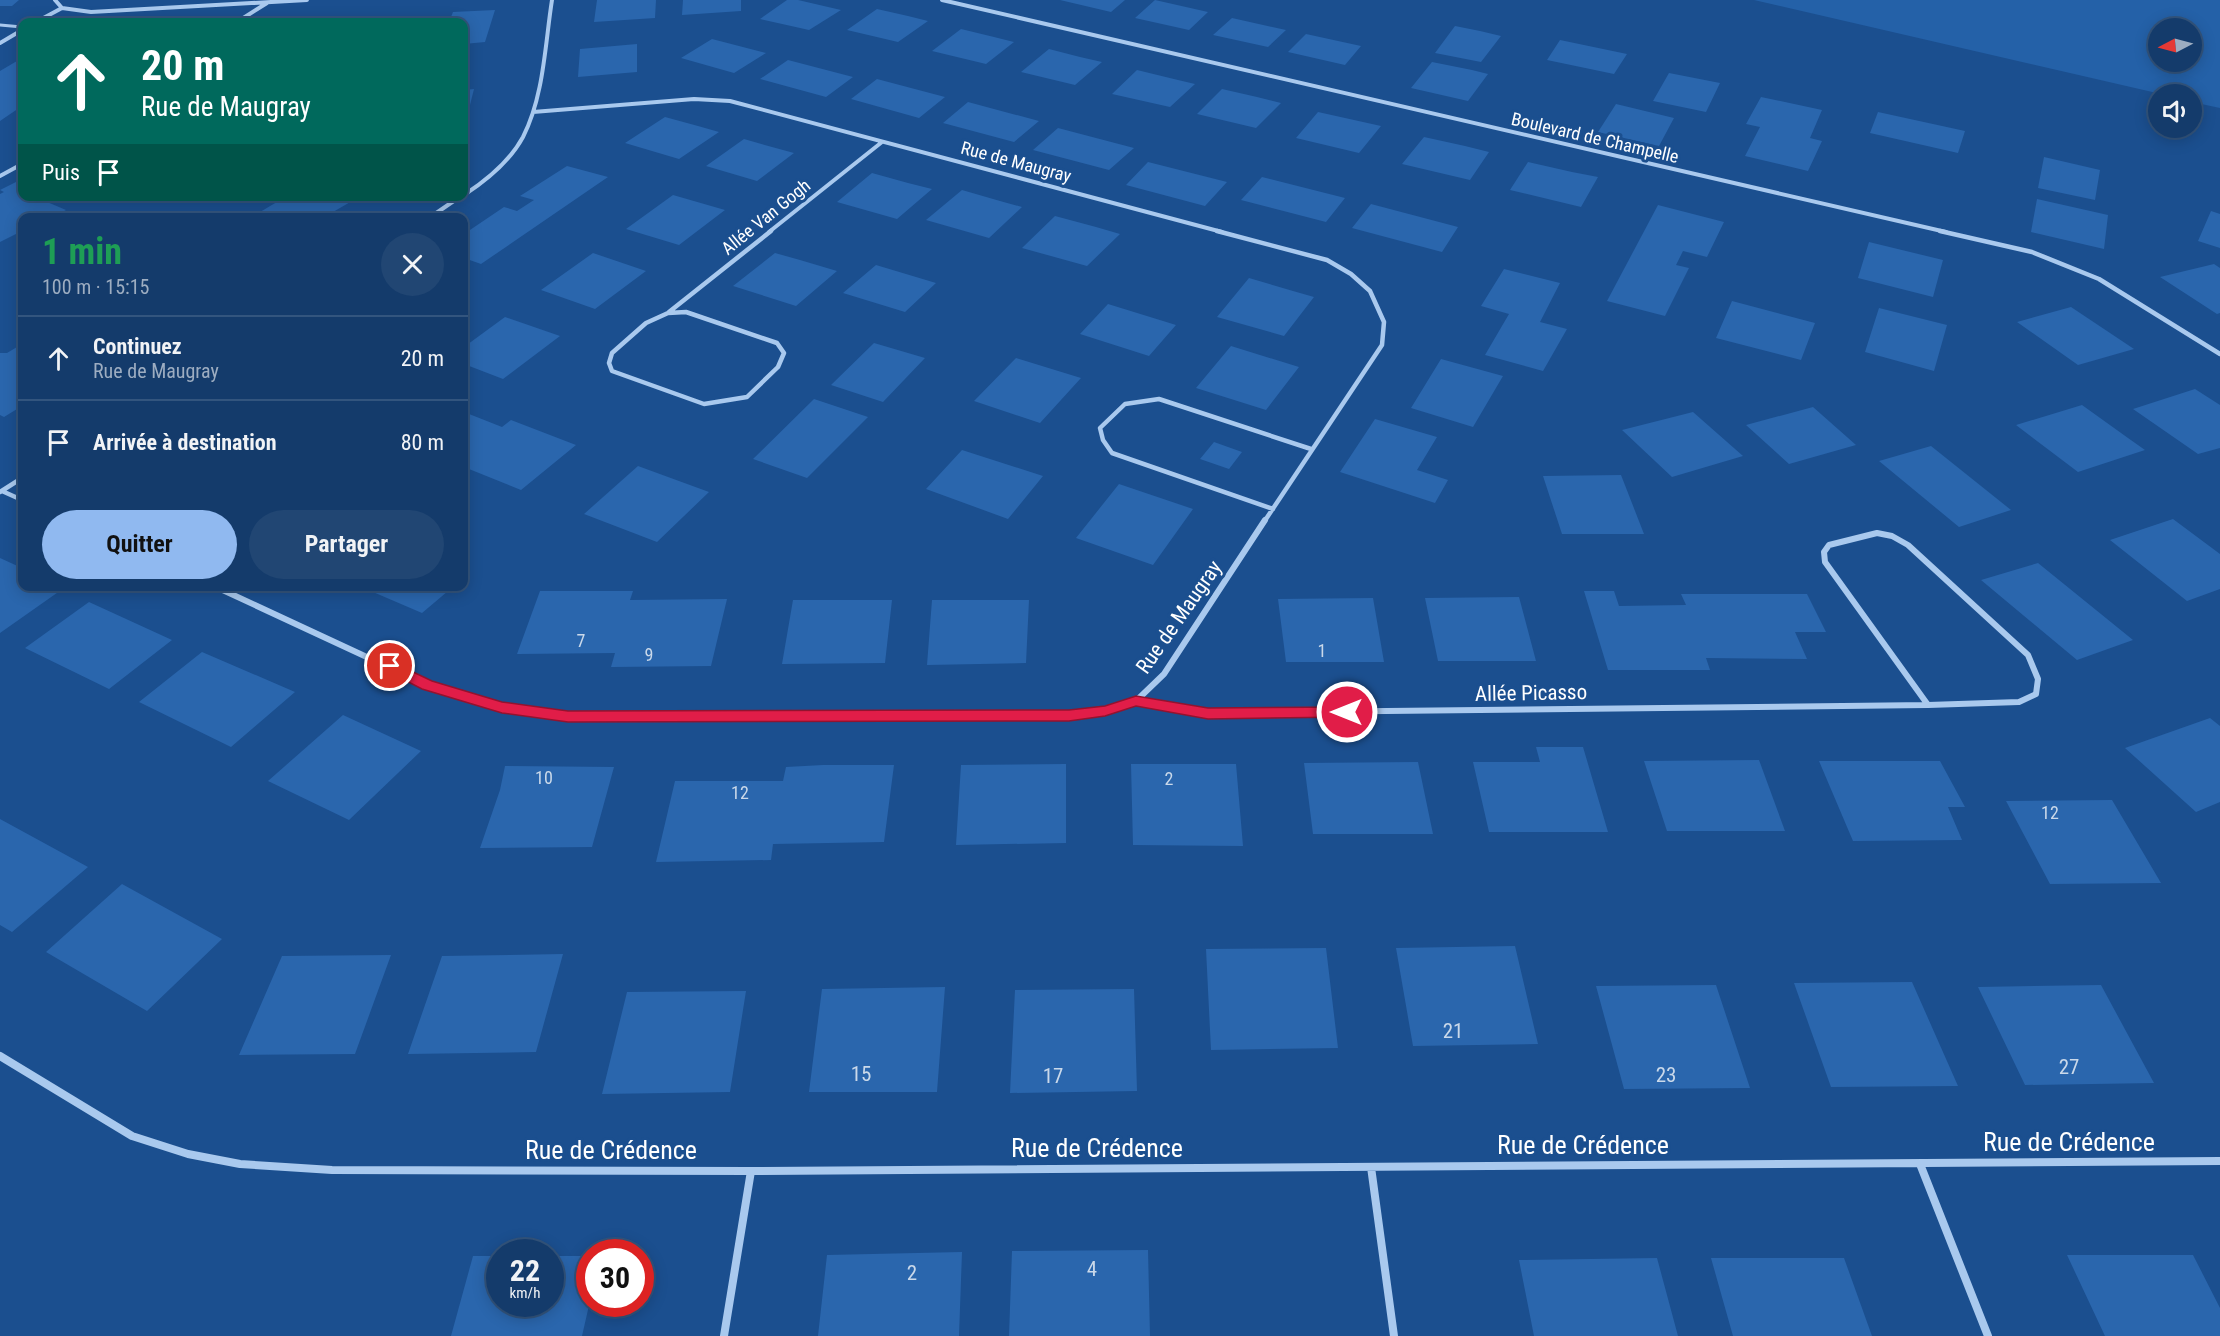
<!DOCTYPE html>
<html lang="fr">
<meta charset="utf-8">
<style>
body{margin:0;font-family:"Roboto Condensed",sans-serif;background:#214673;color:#f1f3f6;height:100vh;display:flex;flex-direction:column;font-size:22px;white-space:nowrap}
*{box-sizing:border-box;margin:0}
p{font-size:20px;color:#9dadc1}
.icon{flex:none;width:33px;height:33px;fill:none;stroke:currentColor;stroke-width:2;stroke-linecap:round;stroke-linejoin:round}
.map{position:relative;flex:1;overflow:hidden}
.side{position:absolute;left:18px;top:213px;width:450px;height:378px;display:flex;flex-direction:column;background:#143b6b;border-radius:12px;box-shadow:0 3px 15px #0003,0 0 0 2px #33557e}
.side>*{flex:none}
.hud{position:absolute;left:18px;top:18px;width:450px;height:183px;border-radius:12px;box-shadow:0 3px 15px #0003,0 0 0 2px #33557e;background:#00695c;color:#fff;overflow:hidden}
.needle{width:39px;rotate:264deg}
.controls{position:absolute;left:2148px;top:18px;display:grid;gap:12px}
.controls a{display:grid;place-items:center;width:54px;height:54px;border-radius:50%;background:#143b6b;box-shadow:0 3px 15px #0003,0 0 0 2px #33557e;font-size:30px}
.speed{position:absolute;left:486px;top:1239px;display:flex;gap:12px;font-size:30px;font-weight:700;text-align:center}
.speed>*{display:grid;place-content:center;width:78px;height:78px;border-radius:50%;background:#143b6b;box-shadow:0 3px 15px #0003,0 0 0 2px #33557e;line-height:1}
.speed small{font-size:15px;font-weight:400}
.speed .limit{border:9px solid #d22;background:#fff;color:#111}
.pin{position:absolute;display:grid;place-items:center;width:51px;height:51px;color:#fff;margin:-26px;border:3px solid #fff;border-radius:50%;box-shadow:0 2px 6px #0007}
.me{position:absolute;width:66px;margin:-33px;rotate:270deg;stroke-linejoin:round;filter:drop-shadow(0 0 4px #0008)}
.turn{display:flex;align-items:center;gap:21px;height:126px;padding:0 24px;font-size:27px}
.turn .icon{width:78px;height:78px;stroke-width:2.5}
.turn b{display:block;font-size:42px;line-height:51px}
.then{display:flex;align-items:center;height:57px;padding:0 24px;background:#0003;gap:12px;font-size:22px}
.round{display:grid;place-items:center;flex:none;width:63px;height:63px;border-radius:32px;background:#214673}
.summary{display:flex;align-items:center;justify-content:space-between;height:102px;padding:0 24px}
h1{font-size:36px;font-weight:700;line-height:45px;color:#1e9e55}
.cta{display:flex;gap:12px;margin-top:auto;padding:12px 24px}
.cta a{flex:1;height:69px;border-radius:36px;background:#90b9f0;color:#111;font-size:24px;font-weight:700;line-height:69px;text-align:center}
.cta a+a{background:#214673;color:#f1f3f6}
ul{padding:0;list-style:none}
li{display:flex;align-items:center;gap:18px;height:84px;padding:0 24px;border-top:2px solid #33557e}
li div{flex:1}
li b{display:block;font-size:22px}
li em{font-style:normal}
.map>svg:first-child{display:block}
.green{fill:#2461a8;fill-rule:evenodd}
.building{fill:#2a66ad}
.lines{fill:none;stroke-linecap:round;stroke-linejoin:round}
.lane{stroke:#a9c9ee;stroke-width:3}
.street-far3{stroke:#a9c9ee;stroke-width:4}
.street-far2{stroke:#a9c9ee;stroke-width:4.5}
.street-far1{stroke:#a9c9ee;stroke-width:6}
.street{stroke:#a9c9ee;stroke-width:8}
.route{fill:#e11d48;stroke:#92132f;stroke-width:1.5}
.labels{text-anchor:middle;stroke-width:6;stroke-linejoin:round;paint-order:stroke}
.far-street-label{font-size:18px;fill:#fff;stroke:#1b4f8f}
.number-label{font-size:18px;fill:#cad9ea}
.street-label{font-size:21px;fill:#fff;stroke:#1b4f8f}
.near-number-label{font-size:21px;fill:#cad9ea}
.near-street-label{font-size:26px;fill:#fff;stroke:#1b4f8f}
</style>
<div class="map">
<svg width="2220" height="1336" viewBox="0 0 2220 1336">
<rect width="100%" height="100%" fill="#1b4f8f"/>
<path class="green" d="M1754 0H2220V108L2192 102V94H2161ZM2158 28H2192V62H2158Z"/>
<path class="building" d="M0 0H19L12 6H0Z
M597 0H656L655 18 594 22Z
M683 0H741V11L682 15Z
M787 0H798L841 10 809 30 760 19Z
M1060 0H1125L1111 12Z
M1155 0 1208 12 1189 30 1135 18Z
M877 9 908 16 928 21 898 42 847 30Z
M495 10 485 42 464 44V22H449L453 12Z
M278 18 302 21V22H272Z
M1232 18 1286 30 1268 47 1213 35Z
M1455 26 1480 31 1501 36 1481 62 1435 53Z
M961 29 994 37 1014 42 986 64 932 51Z
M1306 34 1361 46 1345 65 1288 52Z
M712 39 766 53 734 73 681 58Z
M1560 40 1627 54 1614 74 1547 60Z
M637 44V72L578 77 580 49Z
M1049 49 1080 57 1102 62 1075 85 1021 72Z
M22 58V106L0 121V71Z
M788 60 853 77 826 97 760 79Z
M1432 62 1472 70 1488 74 1468 101 1411 88Z
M1137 70 1178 80 1195 84 1170 107 1112 94Z
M1669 73 1720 83 1706 112 1653 101Z
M877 79 945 97 919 118 851 99Z
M474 89 467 117H464V90Z
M1222 89 1257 97 1281 103 1256 128 1197 114Z
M1761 97 1822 110 1810 138 1822 141 1808 171 1745 156 1760 127 1746 124Z
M968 102 1039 121 1014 142 943 123Z
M1616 104 1674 118 1659 146 1598 132Z
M1318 112 1381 126 1359 153 1296 138Z
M1878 112 1965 131 1958 153 1870 133Z
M665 117 698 126 719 132 679 159 625 143Z
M1058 128 1134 148 1109 170 1033 150Z
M1424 137 1465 146 1489 152 1470 180 1402 164Z
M744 139 772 147 794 153 757 181 706 166Z
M2044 157 2100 170 2095 200 2038 188Z
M1148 162 1227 182 1205 206 1126 185Z
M1528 162 1572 172 1598 177 1581 207 1510 190Z
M567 166 608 177 481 264 464 258V234L504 207 517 211 534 200 520 196Z
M872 173 908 183 932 189 897 219 837 202Z
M1262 177 1345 198 1326 222 1241 200Z
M22 179V196H33L66 210 51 218H22V231L0 242V194L4 192 0 190Z
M962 190 1000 201 1022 207 989 238 926 220Z
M673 195 725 210 679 245 626 229Z
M287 196H347L344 198 352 201 333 212 340 214 335 218H259L261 217 255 215Z
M2037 199 2108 215 2104 249 2031 232Z
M1371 204 1458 227 1442 252 1352 228Z
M1658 205 1724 222 1707 257 1683 251 1676 265 1689 268 1665 316 1607 301Z
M2211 211 2220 214V248L2198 241Z
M1055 216 1096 227 1120 234 1087 266 1022 248Z
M1869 242 1943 260 1933 297 1858 278Z
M593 253 646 271 595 309 541 290Z
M775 253 800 260 837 271 796 306 733 286Z
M2214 264 2220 268V313L2217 314 2160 277Z
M876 265 936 283 905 312 843 293Z
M1504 269 1560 283 1540 322 1567 329 1543 371 1485 355 1509 314 1481 306Z
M1249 278 1293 291 1314 297 1284 336 1217 317Z
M1732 301 1815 323 1801 360 1716 338Z
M1108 304 1176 325 1149 356 1080 334Z
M2071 307 2134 349 2078 365 2017 322Z
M1879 308 1947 325 1934 371 1865 352Z
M505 317 560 336 503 379 464 364V347Z
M874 343 925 358 883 402 831 385Z
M22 344V406L4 417 0 415V353H7Z
M1231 346 1299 367 1266 410 1196 388Z
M1016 358 1081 378 1040 423 974 401Z
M1441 359 1503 376 1473 427 1411 408Z
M2195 389 2220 405V448L2198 454 2133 409Z
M814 399 868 417 807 478 753 459Z
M2082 405 2128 438 2145 450 2078 472 2016 425Z
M1813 407 1856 445 1789 464 1746 425Z
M464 412 502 427 511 420 576 445 521 490 464 467Z
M1693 412 1743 456 1672 477 1622 430Z
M1375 419 1437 437 1417 470 1448 480 1435 503 1340 472Z
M1214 442 1242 452 1229 469 1200 459Z
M1931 446 2011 510 1959 527 1879 461Z
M962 450 1043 476 1008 519 926 489Z
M638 466 709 492 657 542 584 514Z
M1621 475 1644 534H1562L1543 476Z
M1119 484 1193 509 1153 565 1076 538Z
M2173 519 2220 554V589L2187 601 2110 540Z
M0 558 22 568V586L64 588 0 633Z
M2038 563 2133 640 2077 660 1981 580Z
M359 586H454L422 613Z
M540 591H633L630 600 727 599 711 666 611 667 615 653 517 654Z
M1584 591H1614L1619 606 1686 605 1681 594H1807L1826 632H1795L1807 659 1706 658 1710 670H1608Z
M1519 597 1536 661H1438L1425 598Z
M1373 598 1384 662H1286L1278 599Z
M793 600H892L885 663 782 664Z
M932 600H1029L1026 663 927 665Z
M89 602 172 640 109 689 25 648Z
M202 652 295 692 231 747 139 702Z
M343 715 421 751 349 820 268 781Z
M2210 718 2220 726V802L2196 812 2125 748Z
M1536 747H1583L1608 832H1489L1473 762H1540Z
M1759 760 1785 831H1667L1644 761Z
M1819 761H1940L1965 807H1948L1962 840 1853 841Z
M1418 762 1433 834H1313L1304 763Z
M1066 764V843L956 845 961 765Z
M1131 764H1236L1243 846 1133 845Z
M823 765H894L884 842 773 844 771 860 656 862 675 781H783L786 767Z
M505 766 614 767 592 847 480 848 500 790Z
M2112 800 2161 883 2050 884 2006 801Z
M0 819 88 867 12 932 0 925Z
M122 884 222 939 147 1011 46 952Z
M1515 946 1538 1044 1413 1046 1396 948Z
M1326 948 1338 1048 1211 1050 1206 949Z
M563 954 536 1052 408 1054 442 956Z
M391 955 355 1054 239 1055 282 956Z
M1912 982 1958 1086 1831 1087 1794 983Z
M1716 985 1750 1088 1624 1089 1596 986Z
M2101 985 2154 1083 2025 1085 1978 987Z
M945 987 937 1092H809L822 989Z
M1134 989 1137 1091 1010 1093 1015 990Z
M746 991 730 1092 602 1094 627 992Z
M1148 1250 1150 1336H1009L1012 1251Z
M962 1252 959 1336H818L827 1255Z
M2067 1255H2193L2220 1308V1336H2105Z
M473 1256H500V1304H550V1256H590V1301L582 1336H451Z
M1657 1258 1678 1336H1534L1519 1260Z
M1711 1258H1844L1872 1336H1733Z"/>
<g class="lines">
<path class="lane" d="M0 25 22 27"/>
<path class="street-far3" d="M55 0 62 8 91 12 307 0
M942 0 1946 232
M36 22 62 8
M237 22 267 3
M0 43 22 30
M533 112 694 99 730 101 1222 232
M0 176 22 164
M464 195C487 180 510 161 523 137 544 96 545 44 552 0
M429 218 461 196
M769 232 882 142"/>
<path class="street-far2" d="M1217 231 1327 260 1351 274 1370 291 1384 322 1382 345 1264 522
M1940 231 2032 252 2099 279 2220 354
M669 312 771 231
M686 312 777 343 784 353 778 367 747 397 704 404 612 371 609 363 612 353 646 323 668 313Z
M2 491 22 500
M0 492 22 478
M1273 509 1112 453 1103 440 1100 428 1125 404 1159 399 1311 449"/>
<path class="street-far1" d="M1877 533 1892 536 1908 545 2028 655 2038 679 2036 694 2019 702 1928 705 1825 562 1824 552 1829 545Z
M214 586 427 685 502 707 568 716 1069 715 1105 711 1136 701 1164 674 1265 520
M1136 701 1208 713 1928 705"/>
<path class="street" d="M0 1056 132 1136 188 1154 240 1164 332 1170 751 1171 2220 1161
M1920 1164 1988 1336
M1371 1167 1394 1336
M724 1336 751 1171"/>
</g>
<path class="route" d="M390 661 432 681 502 702 568 711 1069 710 1105 706 1136 696 1208 708 1347 707 1354 712 1347 717 1208 719 1136 706 1105 716 1069 721 568 722 502 713 422 689 385 670 383 666 385 663Z"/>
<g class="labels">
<g class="far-street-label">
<text transform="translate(1595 138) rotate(13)" y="6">Boulevard de Champelle</text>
<text transform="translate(1016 162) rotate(15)" y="6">Rue de Maugray</text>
<text transform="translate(766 217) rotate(-39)" y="6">Allée Van Gogh</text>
</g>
<g class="number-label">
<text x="581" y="647">7</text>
<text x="1322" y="657">1</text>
<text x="649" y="661">9</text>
<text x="544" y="784">10</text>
<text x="1169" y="785">2</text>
<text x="740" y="799">12</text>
<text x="2050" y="819">12</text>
</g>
<g class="street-label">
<text transform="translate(1179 617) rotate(-55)" y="7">Rue de Maugray</text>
<text transform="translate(1531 693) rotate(-1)" y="7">Allée Picasso</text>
</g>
<g class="near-number-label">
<text x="1453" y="1038">21</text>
<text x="2069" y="1074">27</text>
<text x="861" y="1081">15</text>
<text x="1666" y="1082">23</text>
<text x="1053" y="1083">17</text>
<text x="1092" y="1276">4</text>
<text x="912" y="1280">2</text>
</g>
<g class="near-street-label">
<text x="2069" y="1151">Rue de Crédence</text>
<text x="1583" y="1154">Rue de Crédence</text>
<text x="1097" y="1157">Rue de Crédence</text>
<text x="611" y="1159">Rue de Crédence</text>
</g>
</g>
</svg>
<div class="controls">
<a><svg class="needle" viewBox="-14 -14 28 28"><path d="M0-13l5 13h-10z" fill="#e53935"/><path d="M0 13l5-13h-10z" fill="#9dadc1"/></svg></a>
<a><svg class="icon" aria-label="sound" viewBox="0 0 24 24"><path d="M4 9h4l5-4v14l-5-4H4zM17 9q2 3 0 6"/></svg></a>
</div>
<div class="speed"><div>22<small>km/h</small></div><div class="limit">30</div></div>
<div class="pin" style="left:390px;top:666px;background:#d93025"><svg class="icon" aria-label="arrive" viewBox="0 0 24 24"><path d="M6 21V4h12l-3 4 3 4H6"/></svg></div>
<svg class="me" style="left:1347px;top:712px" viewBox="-20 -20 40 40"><circle r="17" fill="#e11d48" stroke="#fff" stroke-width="3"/><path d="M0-11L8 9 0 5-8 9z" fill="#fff"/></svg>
<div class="hud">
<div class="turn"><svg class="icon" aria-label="ahead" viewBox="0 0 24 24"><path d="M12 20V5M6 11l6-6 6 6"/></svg><div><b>20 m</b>Rue de Maugray</div></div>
<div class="then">Puis<svg class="icon" aria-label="arrive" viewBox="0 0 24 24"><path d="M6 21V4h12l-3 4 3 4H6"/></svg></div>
</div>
<section class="side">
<div class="summary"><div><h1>1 min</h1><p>100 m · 15:15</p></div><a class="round"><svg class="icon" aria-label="close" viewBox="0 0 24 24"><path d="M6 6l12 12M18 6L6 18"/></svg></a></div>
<ul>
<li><svg class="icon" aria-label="ahead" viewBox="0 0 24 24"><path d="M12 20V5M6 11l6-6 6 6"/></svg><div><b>Continuez</b><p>Rue de Maugray</p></div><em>20 m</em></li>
<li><svg class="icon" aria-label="arrive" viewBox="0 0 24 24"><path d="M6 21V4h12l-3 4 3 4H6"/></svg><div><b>Arrivée à destination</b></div><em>80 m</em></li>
</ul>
<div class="cta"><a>Quitter</a><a>Partager</a></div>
</section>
</div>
